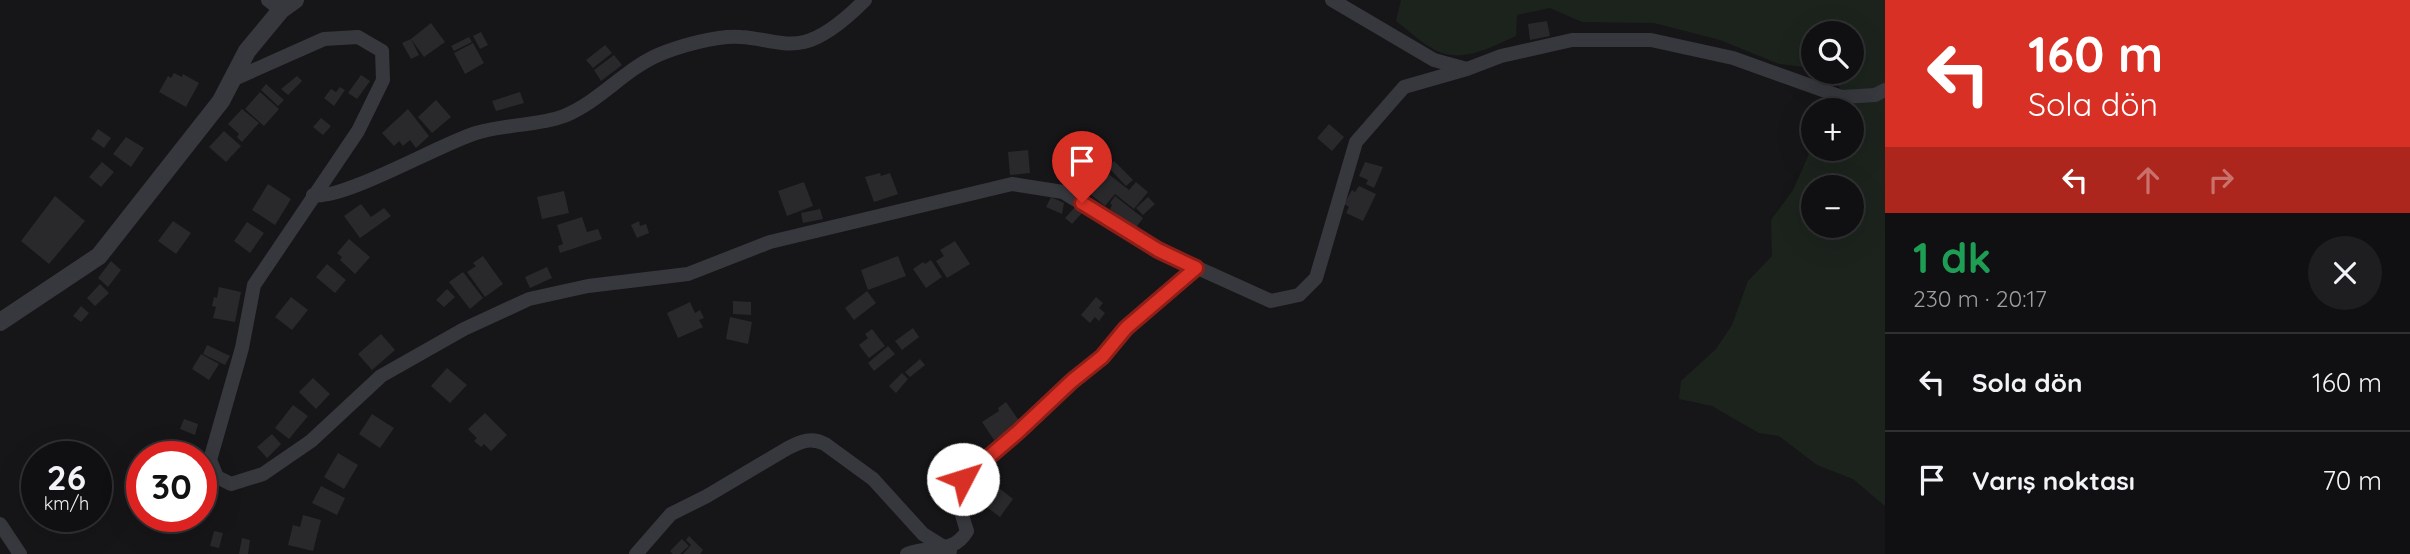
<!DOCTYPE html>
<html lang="tr">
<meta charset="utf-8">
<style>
body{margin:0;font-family:Quicksand,sans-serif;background:#1e1e20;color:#f1f3f6;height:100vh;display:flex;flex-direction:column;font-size:26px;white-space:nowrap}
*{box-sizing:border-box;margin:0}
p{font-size:23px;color:#9c9d9f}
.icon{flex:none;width:38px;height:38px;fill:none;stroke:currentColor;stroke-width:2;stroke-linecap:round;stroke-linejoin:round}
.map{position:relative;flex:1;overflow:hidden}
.side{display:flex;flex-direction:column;background:#101012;width:525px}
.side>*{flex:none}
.hud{background:#d93025;color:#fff;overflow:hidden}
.tools{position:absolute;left:1801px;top:21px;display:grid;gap:14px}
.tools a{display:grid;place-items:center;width:63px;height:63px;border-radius:50%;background:#101012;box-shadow:0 7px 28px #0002,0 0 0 2px #303032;font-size:35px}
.speed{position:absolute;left:21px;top:441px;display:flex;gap:14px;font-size:35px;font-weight:700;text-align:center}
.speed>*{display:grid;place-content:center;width:91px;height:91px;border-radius:50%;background:#101012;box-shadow:0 7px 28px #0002,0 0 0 2px #303032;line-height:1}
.speed small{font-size:18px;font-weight:400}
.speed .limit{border:10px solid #d22;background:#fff;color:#111}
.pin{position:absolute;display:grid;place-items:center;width:60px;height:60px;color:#fff;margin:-72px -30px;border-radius:50% 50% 50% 0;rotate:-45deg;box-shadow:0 0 7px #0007}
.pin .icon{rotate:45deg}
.me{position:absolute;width:77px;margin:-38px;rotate:50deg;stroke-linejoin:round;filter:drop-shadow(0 0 5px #0008)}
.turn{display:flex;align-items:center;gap:24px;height:147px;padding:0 28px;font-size:32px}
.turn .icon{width:91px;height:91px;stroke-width:2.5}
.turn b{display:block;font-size:49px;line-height:60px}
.lanes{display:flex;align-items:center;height:66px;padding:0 28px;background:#0003;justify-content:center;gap:35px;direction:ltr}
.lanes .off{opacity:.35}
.round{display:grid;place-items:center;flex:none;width:74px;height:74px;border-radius:37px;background:#1e1e20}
.headline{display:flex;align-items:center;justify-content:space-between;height:119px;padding:0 28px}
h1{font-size:42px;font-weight:800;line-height:52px;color:#1e9e55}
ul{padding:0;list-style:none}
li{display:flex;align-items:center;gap:21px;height:98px;padding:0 28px;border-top:2px solid #303032}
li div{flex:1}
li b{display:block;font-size:26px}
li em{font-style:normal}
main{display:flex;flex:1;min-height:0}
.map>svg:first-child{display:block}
.green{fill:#1c231d;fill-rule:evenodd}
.building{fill:#29292c}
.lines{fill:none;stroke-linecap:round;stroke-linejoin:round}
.minor{stroke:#37383d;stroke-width:14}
.tertiary{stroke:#37383d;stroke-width:18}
.route-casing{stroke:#8d1f18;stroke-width:18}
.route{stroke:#d93025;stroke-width:12}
</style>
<main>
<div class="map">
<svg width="1885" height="554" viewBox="0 0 1885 554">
<rect width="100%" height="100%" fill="#161618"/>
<path class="green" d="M1401 0H1885V506L1853 479 1817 465 1779 436 1759 433 1712 406 1679 399 1681 381 1716 349 1732 325 1748 281 1772 256 1771 220 1793 190 1809 154 1814 149H1852V110H1838L1842 91 1830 72H1852V33H1813V68L1779 64 1720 40 1654 23 1582 22 1550 8 1517 15 1516 36C1491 47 1464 63 1437 51 1422 44 1408 30 1396 21ZM1813 187H1852V226H1813Z"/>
<path class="building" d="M1547 21 1550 36 1530 40 1528 24Z
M431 23 445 42 424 57 411 39Z
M481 32 488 45 480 49 473 36Z
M469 37 472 42 454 51 451 46Z
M411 39 419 55 411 59 402 43Z
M473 43 484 63 465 74 454 53Z
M605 45 612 53 593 68 586 60Z
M614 55 622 65 601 81 594 70Z
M174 73 182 77 183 74 199 83 186 107 159 92 168 76 171 78Z
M361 75 370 81 357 99 348 93Z
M297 76 302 81 288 95 281 89Z
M266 84 284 100 278 106 261 90Z
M340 87 345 90 334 106 324 98 331 89 336 92Z
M260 92 279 109 264 126 245 109Z
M520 92 524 103 496 111 492 101Z
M436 100 451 117 432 133 418 117Z
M242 109 259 123 242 142 237 137 239 134 228 124Z
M408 109 429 136 416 148 410 140 403 146 399 141 394 146 382 133Z
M321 118 331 126 323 135 313 127Z
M1329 124 1344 137 1332 151 1317 138Z
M98 129 111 138 104 148 91 139Z
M224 131 241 146 226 162 209 147Z
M126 137 144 148 131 167 113 154Z
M1028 150 1030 173 1010 175 1008 152Z
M1114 161 1133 180 1126 186 1108 167Z
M102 162 114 172 101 187 89 177Z
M1365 162 1383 167 1374 188 1366 184 1368 180 1359 176Z
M1106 172 1129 190 1136 182 1148 192 1134 209 1115 194 1105 206 1084 189 1093 178 1099 182Z
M880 173 881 176 890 173 898 194 874 202 865 177Z
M804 182 813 206 787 216 778 191Z
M268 184 291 199 275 225 252 210Z
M1359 186 1376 194 1363 221 1346 213 1349 207 1344 204 1352 190 1355 192Z
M564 191 569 213 542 219 537 197Z
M55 196 85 221 49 264 21 241Z
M1115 196 1143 218 1135 229 1110 209 1112 205 1110 203Z
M1051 197 1064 203 1062 214 1046 207Z
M1148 197 1155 204 1143 215 1136 208Z
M361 204 371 217 384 208 391 216 360 238 344 216Z
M1075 207 1082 213 1072 224 1065 218Z
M820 209 823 219 803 223 801 213Z
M582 217 587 232 598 229 602 239 560 253 558 246 563 244 557 225Z
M173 221 191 233 176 254 158 241Z
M639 221 640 226 646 224 649 233 637 238 631 225Z
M247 222 264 233 250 253 234 241Z
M349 239 370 257 355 274 340 260 342 257 337 253Z
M955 241 970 264 947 278 936 261 944 256 940 250Z
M483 256 503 284 485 297 467 272 476 266 473 263Z
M898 256 906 276 868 290 861 270Z
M931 260 942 277 926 288 913 269 923 262 925 264Z
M111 261 121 270 108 287 98 278Z
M327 264 346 280 335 293 316 277Z
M547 267 552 278 530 288 525 277Z
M463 272 483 298 470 309 449 282Z
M100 284 109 293 95 306 87 298Z
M219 287 241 292 235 322 213 318 216 307 212 306 214 297 217 298Z
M447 289 455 297 444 307 436 300Z
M867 291 876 303 854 320 845 308Z
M291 297 308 310 292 330 275 317Z
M1096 297 1103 303 1099 308 1105 313 1099 321 1095 317 1090 323 1081 315Z
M733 301 751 302V315L733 314Z
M690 302 695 313 700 310 704 318 699 320 703 327 678 338 667 313Z
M81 306 89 313 81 322 73 316Z
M730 317 752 322 748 344 726 339Z
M913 328 919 337 902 350 895 341Z
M872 329 885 346 869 358 859 345 868 338 865 334Z
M381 334 395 350 372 370 358 354Z
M207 345 230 356 225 365 203 354Z
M888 346 895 354 874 371 868 363Z
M201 354 219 364 209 380 192 369Z
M920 359 925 365 910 377 905 372Z
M447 368 467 385 450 403 431 386Z
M902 373 908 379 896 393 889 386Z
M313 378 330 394 316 409 299 392Z
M1006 402 1020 422 994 440 982 422 999 411 998 408Z
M293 405 308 416 289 439 275 428Z
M485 413 507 435 491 451 484 444 481 447 474 441 477 438 468 429Z
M372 414 394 428 380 448 359 434Z
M184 419 198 424 195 435 180 429Z
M272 434 281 444 267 458 257 447Z
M338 453 358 465 344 489 324 477Z
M990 481 1013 499 1000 517 976 499Z
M321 486 345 498 337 515 312 503Z
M303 515 321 520 313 551 288 545 293 525 300 527Z
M214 531 223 533 219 548 210 546Z
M689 536 703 550 700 554H683L691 545 686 540Z
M242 538 250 540 248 554H239Z
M682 539 689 546 680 554H673L670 551Z"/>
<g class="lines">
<path class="minor" d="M268 0 281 10
M1332 0 1434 60 1467 69
M234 79 324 39 358 37 382 51 383 80 358 131 254 285 242 348 210 460 217 477 231 484 263 474 311 441 381 376 464 329 529 299 588 286 688 274 770 242 1012 184 1063 192 1158 250 1271 301 1299 295 1316 278 1356 142 1404 87 1467 69 1501 56 1572 40H1651L1733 58 1842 97 1875 95 1885 90
M313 195C342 201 440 144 476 133 505 124 537 126 564 116 599 102 624 70 658 55 679 46 718 35 741 37 762 38 783 47 804 42 825 37 850 15 865 0
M0 524 20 554
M636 554 671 514 707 496 788 448C802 441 811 437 825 444L873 479 923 534 950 551
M907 554C931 545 954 554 967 531 961 513 956 498 963 479L1019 431 1072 381 1102 357 1126 328 1196 268"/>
<path class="tertiary" d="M0 322 99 256 221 101 247 51 281 10 295 0"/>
</g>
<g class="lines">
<defs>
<path id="route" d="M963 479 1019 431 1072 381 1102 357 1126 328 1196 268 1158 250 1082 203"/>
</defs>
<use href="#route" class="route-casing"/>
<use href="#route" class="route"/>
</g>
</svg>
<div class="tools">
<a><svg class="icon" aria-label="search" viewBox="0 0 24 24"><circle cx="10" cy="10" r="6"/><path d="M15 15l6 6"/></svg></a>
<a>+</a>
<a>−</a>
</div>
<div class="speed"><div>26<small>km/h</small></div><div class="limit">30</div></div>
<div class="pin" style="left:1082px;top:203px;background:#d93025"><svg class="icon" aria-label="arrive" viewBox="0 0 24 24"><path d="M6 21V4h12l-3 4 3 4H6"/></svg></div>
<svg class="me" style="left:963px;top:479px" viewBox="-20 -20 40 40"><circle r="19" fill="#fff"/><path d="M0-13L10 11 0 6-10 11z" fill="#d93025"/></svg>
</div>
<section class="side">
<div class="hud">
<div class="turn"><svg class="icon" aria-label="left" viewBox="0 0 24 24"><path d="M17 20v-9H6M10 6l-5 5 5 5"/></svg><div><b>160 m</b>Sola dön</div></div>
<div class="lanes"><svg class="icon" aria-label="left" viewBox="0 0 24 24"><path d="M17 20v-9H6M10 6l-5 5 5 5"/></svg><svg class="icon off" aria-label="ahead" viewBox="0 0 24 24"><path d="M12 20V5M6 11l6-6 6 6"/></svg><svg class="icon off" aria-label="right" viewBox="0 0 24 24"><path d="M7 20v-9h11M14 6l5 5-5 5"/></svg></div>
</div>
<div class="headline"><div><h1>1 dk</h1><p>230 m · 20:17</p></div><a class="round"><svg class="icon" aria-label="close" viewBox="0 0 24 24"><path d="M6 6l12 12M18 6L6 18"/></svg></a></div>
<ul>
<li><svg class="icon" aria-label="left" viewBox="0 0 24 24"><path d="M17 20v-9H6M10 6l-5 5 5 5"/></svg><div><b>Sola dön</b></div><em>160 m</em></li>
<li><svg class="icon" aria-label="arrive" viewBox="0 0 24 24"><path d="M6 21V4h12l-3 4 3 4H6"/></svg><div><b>Varış noktası</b></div><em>70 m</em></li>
</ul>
</section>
</main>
